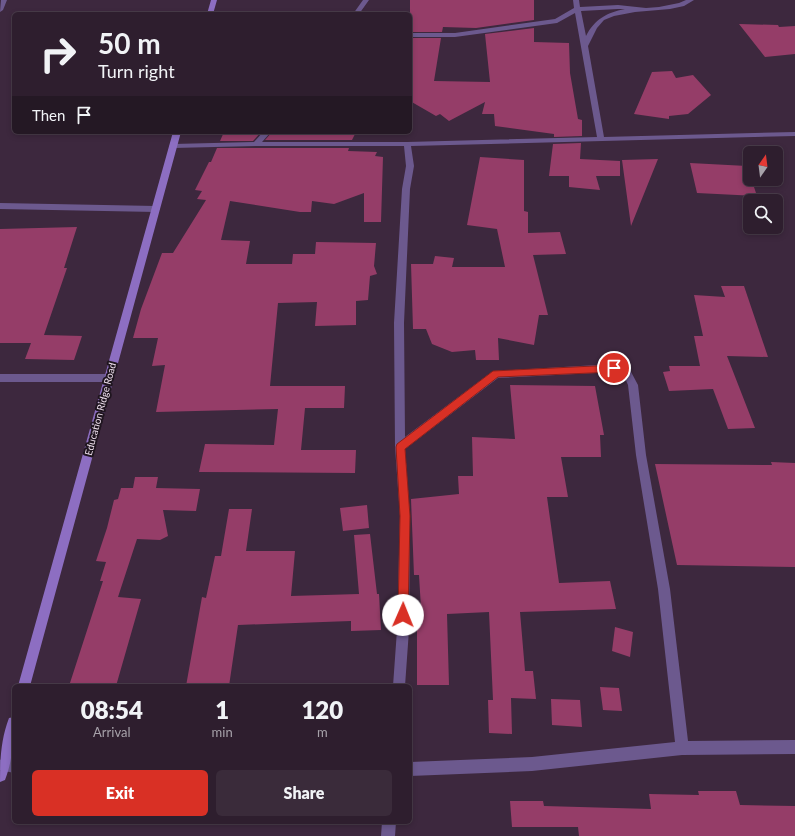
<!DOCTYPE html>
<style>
body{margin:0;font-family:Lato,sans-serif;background:#3a2b3a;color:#f1f3f6;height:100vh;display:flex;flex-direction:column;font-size:15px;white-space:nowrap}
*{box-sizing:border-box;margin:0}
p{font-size:13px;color:#a7a2aa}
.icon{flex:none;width:22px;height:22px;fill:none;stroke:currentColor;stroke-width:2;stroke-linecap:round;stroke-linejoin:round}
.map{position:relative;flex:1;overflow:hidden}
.side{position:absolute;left:12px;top:684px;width:400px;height:140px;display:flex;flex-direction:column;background:#2e1e2e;border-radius:6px;box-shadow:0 2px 6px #0003,0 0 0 1px #493c4a}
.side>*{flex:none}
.banner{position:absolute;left:12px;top:12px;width:400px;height:122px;border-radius:6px;box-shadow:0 2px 6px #0003,0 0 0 1px #493c4a;background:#2e1e2e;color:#f1f3f6;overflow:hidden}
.needle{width:26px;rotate:14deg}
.buttons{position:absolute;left:743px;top:146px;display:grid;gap:8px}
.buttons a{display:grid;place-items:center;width:40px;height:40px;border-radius:6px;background:#2e1e2e;box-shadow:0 2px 6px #0003,0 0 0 1px #493c4a;font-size:20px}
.pin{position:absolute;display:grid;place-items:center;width:34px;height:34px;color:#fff;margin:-17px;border:2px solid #fff;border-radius:50%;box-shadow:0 1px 4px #0007}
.me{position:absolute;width:44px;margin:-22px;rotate:1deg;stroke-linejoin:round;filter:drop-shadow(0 0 3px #0008)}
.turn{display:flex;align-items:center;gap:14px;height:84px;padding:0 20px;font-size:18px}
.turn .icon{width:52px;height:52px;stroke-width:2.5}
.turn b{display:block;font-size:28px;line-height:34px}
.then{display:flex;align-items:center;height:38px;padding:0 20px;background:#0003;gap:8px;font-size:15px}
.eta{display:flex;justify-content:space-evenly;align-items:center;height:68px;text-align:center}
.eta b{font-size:24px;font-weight:800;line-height:28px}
.action{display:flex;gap:8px;margin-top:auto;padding:8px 20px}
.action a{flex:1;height:46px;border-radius:6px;background:#d93025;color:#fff;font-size:16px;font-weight:800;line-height:46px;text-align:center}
.action a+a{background:#3a2b3a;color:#f1f3f6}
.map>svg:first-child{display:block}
.building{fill:#953d68}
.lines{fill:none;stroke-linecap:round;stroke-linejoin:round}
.minor{fill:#6c598e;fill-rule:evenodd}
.secondary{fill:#8d6ec2;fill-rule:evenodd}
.route{fill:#d93025;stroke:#8d1f18}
.labels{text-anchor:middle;stroke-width:4;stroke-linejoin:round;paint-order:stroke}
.street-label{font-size:10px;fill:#efe1ef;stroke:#1f151f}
</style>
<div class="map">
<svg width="795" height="836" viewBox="0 0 795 836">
<rect width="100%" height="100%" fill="#3d283e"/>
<path class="building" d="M410 0H534V20L476 28 443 27 442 32H410Z
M739 24 778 25 779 27 795 26V54L765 57Z
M534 28V42L569 43 570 73 578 119 582 120V136L554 137V134L495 126 494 114H482L485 102 449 121 440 114 436 116 410 101V38H441L434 81 490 82 485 34Z
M672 71 676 78 693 75 711 95 688 114 669 116V119L634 114 652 72Z
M224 132H261L253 141H220Z
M272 132H356L352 140H265Z
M581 143 580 159 620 161V176H596L600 190 569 187V176H549L553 144Z
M217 148H349L348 151 377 152 375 156 383 157 381 222H364V193L334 204 312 201 311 212H300L230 201 221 240 250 241 246 264H292L293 254H315L316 242 376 243 374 266 377 274 370 276 368 300 356 301V325L315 326 317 302 278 303 270 386H345L344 408H305L301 450H356L355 473 199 472 205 444 274 445 278 409 156 412 165 365 152 366 158 338H133L141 309 162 253H173L206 200 197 199 202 191 195 190 209 162H211Z
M480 157 524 160V211L528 212V233L560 232 566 254 533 255 548 315H539L534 345 498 338 499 360H476L475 350 452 352 432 344 426 329H413L411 264H433L435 256 454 258 452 267H505L497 229 467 225Z
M658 159 631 226 622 160Z
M690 163 747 166 757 196 697 193Z
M77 227 64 268H67L44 335 82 336 74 360 25 359 31 343H0V229Z
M721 286H744L768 357 727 356 755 428 728 429 713 389 669 391 663 372 670 371 669 366H700L694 336H703L694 295 725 297Z
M510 385 595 386 604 435H600L601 457H561L568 497H547L559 583 610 581 616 609 520 612 525 671H533L536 699 511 698 512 734 489 733 488 700H493L489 612 447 614 449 685H417V625H422L419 575H414L411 499 459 494 458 476H473L472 437 515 439Z
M771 462 795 463V567L677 565 655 464 772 465Z
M135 477H158L156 488 200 489 196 511 163 510 168 536 160 540 137 539 118 597 141 599 116 686H69L103 581H100L106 562 96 561 107 528 114 500 118 499 121 488H133Z
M367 505 369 528 343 531 340 508Z
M229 509H252L246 551H295L291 596 359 594 354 535 370 534 377 594H379L381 630 351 631V621L238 625 229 686H186L202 597 206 598 215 556H221Z
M615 627 633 632 630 657 612 651Z
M600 687 619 688 622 711 603 710Z
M551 699 580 700 582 727 552 725Z
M698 791H736L740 805 795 806V836H579L578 827H512L510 801H543L544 806 651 809 649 794 699 795Z"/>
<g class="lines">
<path class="minor" d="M1 0H7L3 10 0 12Z
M363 0H369L359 14H353Z
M573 0H579L580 7 618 5 646 8 659 7 679 3 686 0H694L684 6 670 9 635 12 614 16 604 20 597 28 588 46 604 137 795 132V136L411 146 414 166 410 189 404 323 405 437 493 371 614 364 630 370 638 385 646 455 670 589 688 741 795 740V754L682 755 532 771 410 776V762L532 757 675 742 658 589 636 455 628 385 624 376 614 372 498 378 405 449 410 516 409 630 405 686H393L397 630 400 516 395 447 394 323 402 189 406 166 404 146H256L173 148 169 146 173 144 254 142 263 132H271L262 142H407L597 137 575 13 557 23 455 37H410V33H455L555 19 574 8ZM618 9H625C606 13 595 19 586 36L581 11Z
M0 203 156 206 160 209 156 212 0 209Z
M0 374H109L112 375 114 378 112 381 109 382H0Z
M3 758 14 759V773L0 770V760Z
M382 822H396L395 836H381Z"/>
<path class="secondary" d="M211 0H217L213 14H207Z
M173 132H181L30 686H18Z
M14 717C14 739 13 759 5 780L0 782C0 759 1 739 9 718Z"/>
</g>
<path class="route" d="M614 365 619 368 614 372 498 377 405 449 410 516 408 615 407 619 403 621 399 619 398 615 400 516 396 447 397 444 493 371Z"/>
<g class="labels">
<g class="street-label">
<text transform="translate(100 409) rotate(-75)" y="4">Education Ridge Road</text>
</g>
</g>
</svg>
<div class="buttons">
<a><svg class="needle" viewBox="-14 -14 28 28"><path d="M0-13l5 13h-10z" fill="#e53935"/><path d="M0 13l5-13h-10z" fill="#a7a2aa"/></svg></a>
<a><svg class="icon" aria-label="search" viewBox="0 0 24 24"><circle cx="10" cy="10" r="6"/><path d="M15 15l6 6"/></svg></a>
</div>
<div class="pin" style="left:614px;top:368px;background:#d93025"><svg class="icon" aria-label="arrive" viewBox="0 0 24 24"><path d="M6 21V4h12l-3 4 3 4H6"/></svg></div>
<svg class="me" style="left:403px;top:615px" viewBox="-20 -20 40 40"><circle r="19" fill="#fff"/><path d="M0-13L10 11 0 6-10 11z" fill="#d93025"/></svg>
<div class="banner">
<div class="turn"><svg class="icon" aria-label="right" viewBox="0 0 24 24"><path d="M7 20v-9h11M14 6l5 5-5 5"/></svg><div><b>50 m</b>Turn right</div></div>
<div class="then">Then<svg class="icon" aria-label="arrive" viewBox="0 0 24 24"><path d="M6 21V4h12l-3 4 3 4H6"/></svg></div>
</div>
<section class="side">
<div class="eta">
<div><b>08:54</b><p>Arrival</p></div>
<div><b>1</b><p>min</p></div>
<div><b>120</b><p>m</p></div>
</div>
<div class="action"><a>Exit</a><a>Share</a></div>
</section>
</div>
